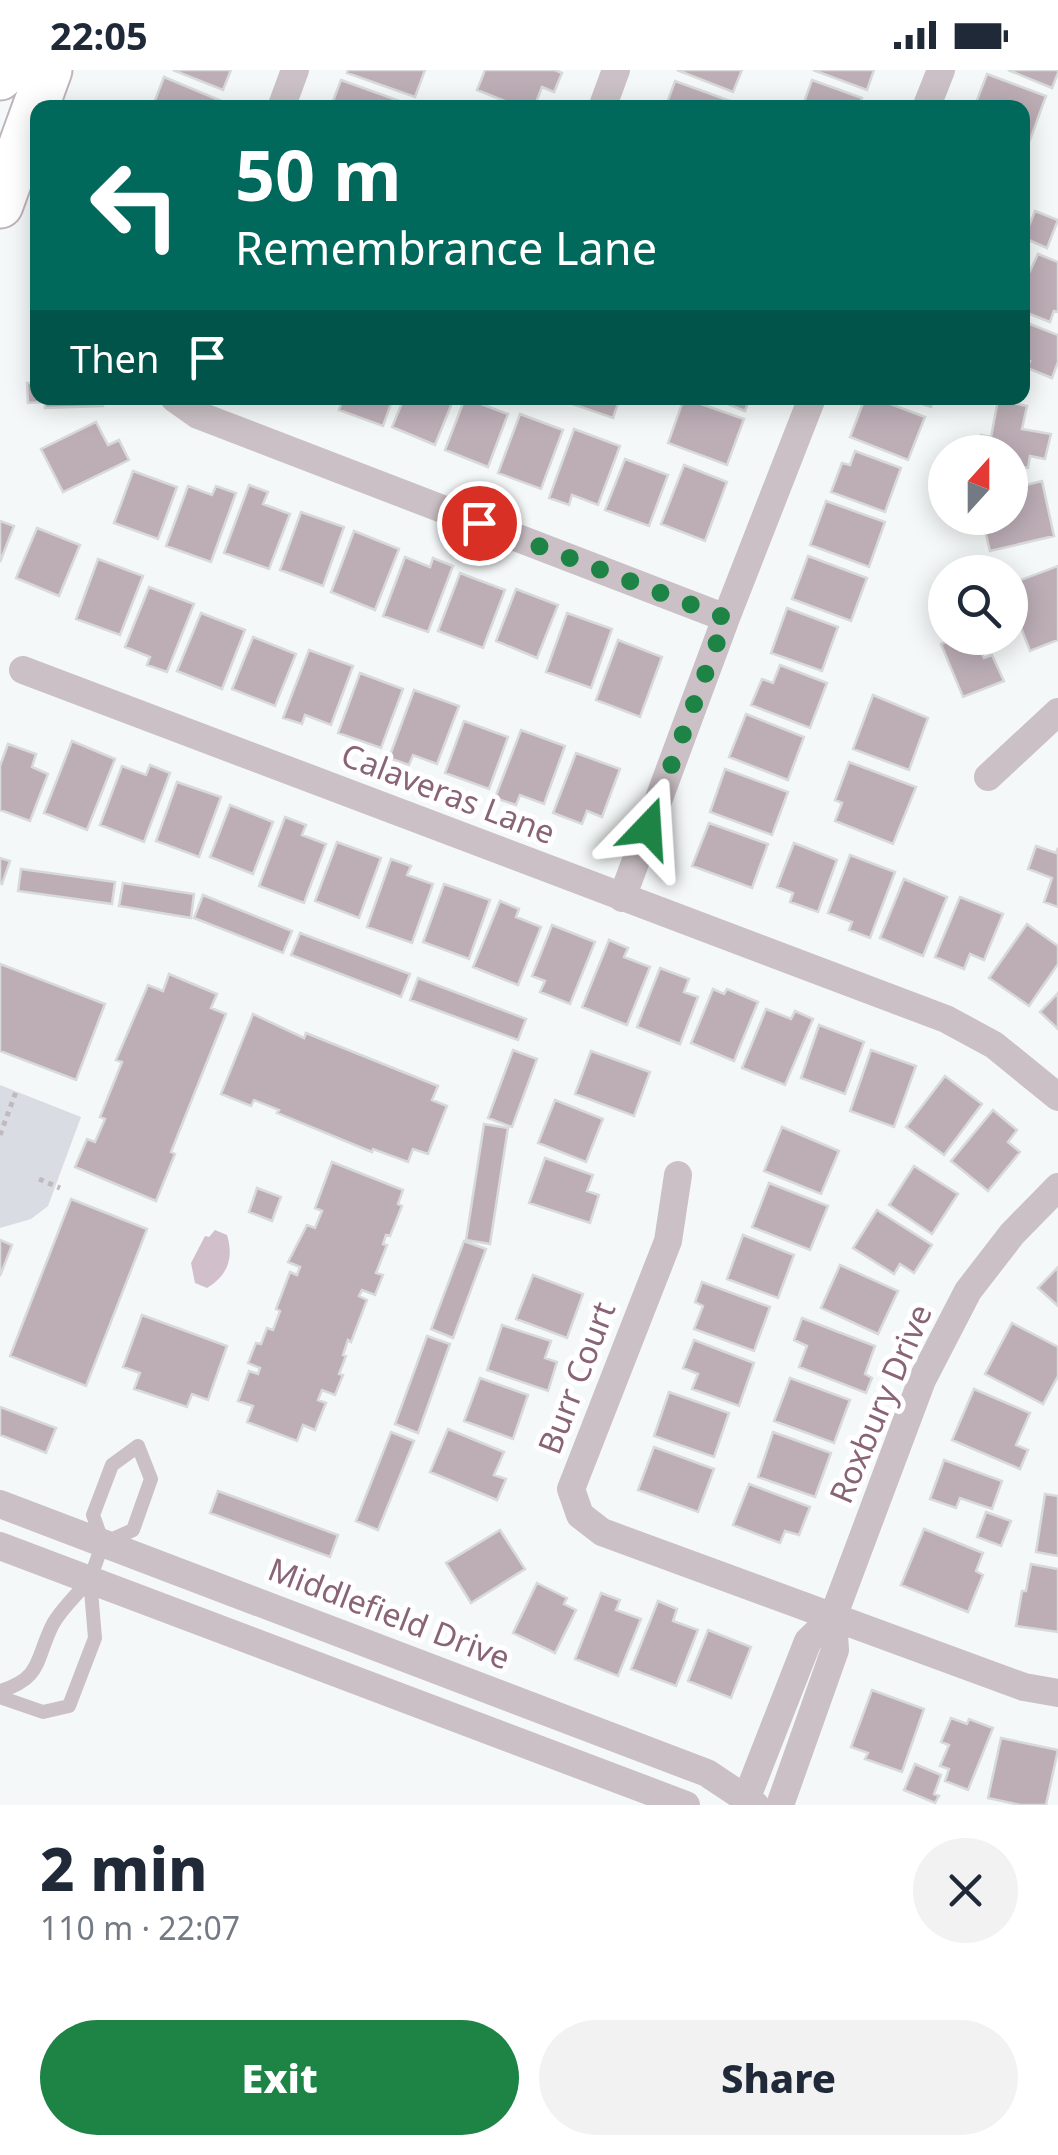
<!DOCTYPE html>
<meta charset="utf-8">
<style>
body{margin:0;font-family:"Noto Sans",sans-serif;background:#f2f2f3;color:#1f2937;height:100vh;display:flex;flex-direction:column;font-size:38px;white-space:nowrap}
*{box-sizing:border-box;margin:0}
p{font-size:32px;color:#747a83}
.icon{flex:none;width:55px;height:55px;fill:none;stroke:currentColor;stroke-width:2;stroke-linecap:round;stroke-linejoin:round}
.map{position:relative;height:1735px;overflow:hidden}
.side{display:flex;flex-direction:column;background:#fff;flex:1}
.side>*{flex:none}
.banner{position:absolute;left:30px;top:30px;width:1000px;height:305px;border-radius:20px;box-shadow:0 5px 25px #0003;background:#00695c;color:#fff;overflow:hidden}
.needle{width:65px;rotate:21deg}
.controls{position:absolute;left:928px;top:365px;display:grid;gap:20px}
.controls a{display:grid;place-items:center;width:100px;height:100px;border-radius:50%;background:#fff;box-shadow:0 5px 25px #0003;font-size:50px}
.pin{position:absolute;display:grid;place-items:center;width:85px;height:85px;color:#fff;margin:-42px;border:5px solid #fff;border-radius:50%;box-shadow:0 2px 10px #0007}
.me{position:absolute;width:110px;margin:-55px;rotate:20deg;stroke-linejoin:round;filter:drop-shadow(0 0 8px #0008)}
.turn{display:flex;align-items:center;gap:35px;height:210px;padding:0 40px;font-size:45px}
.turn .icon{width:130px;height:130px;stroke-width:2.5}
.turn b{display:block;font-size:70px;line-height:85px}
.then{display:flex;align-items:center;height:95px;padding:0 40px;background:#0003;gap:20px;font-size:38px}
.round{display:grid;place-items:center;flex:none;width:105px;height:105px;border-radius:52px;background:#f2f2f3}
.overview{display:flex;align-items:center;justify-content:space-between;height:170px;padding:0 40px}
h1{font-size:60px;font-weight:800;line-height:75px}
.cta{display:flex;gap:20px;margin-top:auto;padding:20px 40px}
.cta a{flex:1;height:115px;border-radius:60px;background:#1d8446;color:#fff;font-size:40px;font-weight:800;line-height:115px;text-align:center}
.cta a+a{background:#f2f2f3;color:#1f2937}
.status{display:flex;justify-content:space-between;align-items:center;height:70px;padding:0 50px;background:#fff;direction:ltr}
.status svg{height:28px;fill:currentColor}
.map>svg:first-child{display:block}
.green{fill:#d9dce3}
.water{fill:#d1c0cc}
.building{fill:#bdaeb6;stroke:#d8dada;stroke-width:2.5}
.lines{fill:none;stroke-linecap:round;stroke-linejoin:round}
.primary-casing{stroke:#beb4b9;stroke-width:49}
.path{stroke:#c0b9bd;stroke-width:5;stroke-dasharray:5 5;stroke-linecap:butt}
.lane{stroke:#cac0c5;stroke-width:14}
.street{stroke:#cac0c5;stroke-width:28}
.primary{stroke:#fff;stroke-width:45}
.route{stroke:#1d8446;stroke-width:18;stroke-dasharray:0 32.4}
.labels{text-anchor:middle;stroke-width:10;stroke-linejoin:round;paint-order:stroke}
.street-label{font-size:32px;fill:#896477;stroke:#fff}
</style>
<div class="status"><b>22:05</b><svg viewBox="0 0 49 12"><path d="M0 12V9h3v3zM5 12V6h3v6zM10 12V3h3v9zM15 12V0h3v12zM26 1h20v11H26zM47 4h2v5h-2z"/></svg></div>
<div class="map">
<svg width="1058" height="1735" viewBox="0 0 1058 1735">
<rect width="100%" height="100%" fill="#f5f8f8"/>
<path class="green" d="M0 1015 81 1047 48 1136 31 1149 0 1158Z"/>
<path class="water" d="M215 1160 227 1165C234 1188 228 1205 207 1218L195 1213 191 1193 205 1166 209 1167Z"/>
<path class="building" d="M173 0H231L223 20Z
M348 0H425L415 27 347 3Z
M485 0H555L562 3 554 22 542 17 534 38H522L477 20Z
M677 0H742L733 22Z
M813 0H874L867 20Z
M1008 0H1058V3L1052 18Z
M987 4 1046 26 1030 70 1022 67V38H974Z
M164 7 231 35 230 38H152Z
M341 10 408 34 407 38H341L342 34 333 31Z
M812 10 862 28 858 38H802Z
M675 11 733 32 731 38H665Z
M1035 141 1058 150 1047 178 1024 168Z
M1038 184 1058 192V242L1054 241 1050 252 1022 241V218Z
M1022 251 1058 265V292L1052 308 1027 298 1030 291 1022 288Z
M27 313H38V328H102L103 336 45 338V332L28 333Z
M343 328H393L383 356 339 340Z
M404 328H454L435 375 392 357Z
M465 328 508 344 488 397 445 380Z
M555 328H620L613 348Z
M684 328 744 349 727 395 668 373Z
M713 328H750L745 341Z
M865 328H875L925 347 908 390 850 367Z
M905 328H934L931 337Z
M998 330 1027 336 1022 359 1051 364 1045 389 1030 386 1028 398 1010 394V382H977L981 365 991 367Z
M520 344 563 360 541 419 498 403Z
M96 352 108 375 119 370 129 390 63 422 41 379Z
M574 359 620 376 598 435 572 425 569 435 549 428Z
M855 381 901 398 885 442 831 422 842 393 850 395Z
M625 389 668 405 649 456 605 440Z
M684 395 727 412 705 471 661 454Z
M133 401 177 417 158 469 114 453Z
M1042 411 1054 466 990 481 982 448H1010V419Z
M249 415 268 422 263 434 290 444 269 499 224 483Z
M188 416 212 425 216 416 236 423 211 492 166 476Z
M826 431 885 452 869 497 810 475Z
M301 442 344 457 323 516 280 500Z
M0 451 14 456 0 492Z
M37 458 80 475 59 526 16 508Z
M354 461 399 479 375 540 331 522Z
M808 486 867 508 851 551 792 529Z
M405 487 430 497 433 488 453 496 428 562 383 546Z
M98 489 143 506 120 565 76 549Z
M1058 496V570L1030 581 1010 529V514Z
M460 503 505 520 483 578 438 561Z
M149 517 194 534 167 602 147 595 150 587 125 577Z
M516 519 558 535 537 588 496 571Z
M787 538 838 557 822 601 771 583Z
M201 543 245 560 222 619 177 601Z
M567 543 612 559 591 618 546 602Z
M253 567 296 584 275 636 232 619Z
M956 568H975L984 588 992 585 1004 611 963 627 941 574Z
M618 570 662 587 640 647 596 630Z
M309 580 353 596 331 655 305 645 302 654 283 648Z
M780 595 827 613 810 658 751 635 762 609 773 613Z
M360 603 403 619 381 678 338 663Z
M414 620 459 636 437 694 413 685 409 695 389 688Z
M873 625 928 648 909 700 853 679Z
M746 644 804 667 788 710 729 687Z
M464 651 508 667 489 719 445 703Z
M521 660 565 676 544 734 520 725 516 735 495 728Z
M72 671 115 689 87 760 44 743Z
M8 674 36 684 32 697 48 704 30 751 0 740V696Z
M576 683 620 699 602 747 587 741 582 754 553 743Z
M849 692 916 717 893 774 835 751 842 733 835 730Z
M150 695 170 703 144 772 100 755 122 696 146 705Z
M725 699 788 722 772 765 710 742Z
M177 712 221 727 199 787 156 771Z
M230 735 273 752 253 804 210 787Z
M285 747 306 755 302 765 326 774 304 833 259 816Z
M709 753 768 774 752 818 692 796Z
M337 772 381 788 359 848 315 831Z
M794 773 837 790 818 842 790 832 793 823 777 817Z
M1036 776 1056 783 1058 778V837L1044 832 1052 808 1028 799Z
M850 785 895 802 870 868 849 860 852 852 828 843Z
M0 788 10 791 2 814 0 813Z
M391 789 411 796 407 805 433 814 412 873 367 857Z
M21 799 115 812 112 834 18 821Z
M904 809 947 827 923 886 880 868Z
M123 813 194 824 191 848 119 836Z
M444 814 490 830 469 889 423 872Z
M203 825 292 861 283 883 194 848Z
M960 827 1003 844 984 890 970 884 964 899 935 887Z
M500 831 519 839 516 847 541 857 518 915 473 897Z
M1027 854 1058 876V894L1029 936 989 908Z
M552 855 595 872 570 934 540 922 545 911 532 906Z
M300 863 410 904 401 927 291 885Z
M609 870 628 878 624 887 650 897 627 955 582 937Z
M0 894 105 934 76 1010 0 981Z
M660 898 689 909 684 922 698 927 680 974 637 957Z
M169 904 217 924 211 938 226 944 171 1082 175 1084 156 1131 75 1097 87 1069 95 1072 105 1049 100 1047 122 992 116 990 148 915 163 921Z
M418 908 526 949 518 970 410 930Z
M713 919 724 924 727 919 758 932 734 991 691 973Z
M1058 923V959L1040 942Z
M766 939 791 949 795 941 813 949 785 1015 742 998Z
M253 944 304 968 306 963 438 1016 432 1030 447 1036 428 1084 413 1079 408 1092 373 1079 372 1082 277 1043 279 1040 254 1030 251 1036 221 1024Z
M819 955 864 972 845 1024 801 1008Z
M513 980 537 989 512 1057 488 1048Z
M871 980 916 996 894 1057 850 1041Z
M591 981 650 1002 634 1046 575 1024Z
M945 1006 982 1034 944 1085 906 1057Z
M555 1030 603 1049 586 1092 538 1073Z
M993 1040 1017 1060 1008 1072 1020 1082 988 1121 951 1091Z
M484 1054 508 1058 490 1174 466 1170Z
M782 1057 839 1081 821 1124 764 1101Z
M545 1088 593 1105 587 1121 599 1125 590 1153 529 1133Z
M332 1092 403 1120 398 1134 402 1136 390 1166 386 1165 383 1174 387 1175 376 1203 383 1205 375 1225 362 1220 359 1226 367 1230 351 1272 348 1270 343 1285 346 1286 339 1304 343 1305 335 1325 322 1320 318 1330 326 1333 315 1360 303 1355 297 1371 247 1352 253 1336 238 1331 249 1301 258 1304 260 1298 248 1293 256 1273 261 1274 267 1258 273 1260 280 1241 276 1239 290 1202 297 1205 300 1197 288 1192 307 1155 315 1158 322 1141 315 1138Z
M914 1096 958 1124 932 1164 889 1135Z
M769 1113 828 1136 810 1180 752 1157Z
M257 1118 281 1127 272 1151 249 1142Z
M71 1129 147 1159 86 1316 10 1286Z
M877 1140 932 1175 914 1203 900 1194 894 1204 853 1178Z
M743 1165 794 1185 778 1228 727 1209Z
M0 1170 12 1175 0 1206Z
M464 1171 486 1179 453 1268 431 1259Z
M840 1195 898 1221 878 1264 821 1238Z
M1058 1197V1236L1038 1218Z
M533 1205 583 1224 567 1268 516 1249Z
M702 1212 770 1237 754 1281 694 1259 703 1236 695 1232Z
M142 1245 227 1276 208 1330 192 1324 187 1337 134 1319 140 1303 123 1297Z
M802 1248 875 1276 865 1304 872 1308 866 1323 799 1297 807 1276 794 1270Z
M1012 1253 1058 1277V1306L1043 1334 985 1304Z
M502 1255 551 1271 545 1288 557 1292 548 1321 487 1300Z
M427 1266 450 1274 418 1363 395 1354Z
M694 1270 754 1293 739 1336 692 1319 698 1304 683 1298Z
M480 1308 528 1325 513 1369 464 1351Z
M790 1308 850 1330 834 1373 774 1351Z
M974 1319 1030 1343 1016 1375 1028 1380 1020 1399 952 1370Z
M669 1322 729 1343 714 1387 654 1366Z
M0 1337 56 1358 46 1383 0 1365Z
M448 1359 504 1382 494 1405 506 1409 497 1430 430 1402Z
M391 1362 414 1371 378 1460 356 1451Z
M773 1362 831 1383 815 1427 758 1407Z
M654 1377 714 1399 698 1442 638 1420Z
M944 1390 1002 1411 992 1439 960 1428 956 1438 930 1429Z
M749 1414 810 1437 799 1465 785 1461 780 1473 733 1455Z
M218 1421 338 1465 330 1487 210 1443Z
M1045 1424 1058 1426V1486L1036 1482Z
M986 1442 1011 1451 1001 1476 977 1467Z
M924 1459 983 1483 976 1501 983 1505 968 1542 901 1515Z
M500 1460 525 1499 471 1533 446 1493Z
M1031 1494 1058 1499V1562L1016 1556 1022 1521H1026Z
M537 1513 567 1528 564 1534 576 1540 555 1583 513 1563Z
M601 1523 620 1530 616 1540 641 1549 618 1606 575 1589Z
M658 1531 677 1539 673 1551 698 1560 676 1616 631 1599Z
M708 1560 751 1577 731 1628 688 1611Z
M872 1620 924 1639 902 1702 865 1689 868 1683 851 1677Z
M951 1648 967 1654 969 1649 993 1658 968 1720 945 1711 949 1699 940 1696 949 1675 941 1672Z
M1001 1668 1058 1680 1046 1735H1020L988 1728Z
M915 1694 941 1705 934 1724 939 1726 935 1733 904 1720Z"/>
<g class="lines">
<defs>
<path id="primary" d="M0 7 3 0
M0 135 49 0"/>
</defs>
<use href="#primary" class="primary-casing"/>
<path class="path" d="M0 1065 17 1019
M39 1109 60 1118"/>
<path class="lane" d="M0 1621C43 1608 35 1589 53 1554 62 1538 78 1524 90 1509
M0 1627 43 1642 69 1636 95 1568 90 1509 103 1473 93 1445 112 1395 138 1376 151 1409 133 1460 104 1473"/>
<path class="street" d="M281 38 295 0
M602 38 616 0
M926 38 941 0
M174 328 198 345 726 548
M23 600 946 949 994 975 1058 1027
M988 707 1058 642
M622 828 726 548 812 328
M678 1105 668 1171 571 1419 580 1445 602 1462 1024 1617 1058 1623
M0 1434 707 1703 755 1735
M0 1476 686 1735
M745 1732 808 1571 833 1547
M780 1735 835 1580 833 1547 922 1310 968 1221 1012 1164 1058 1117"/>
<use href="#primary" class="primary"/>
</g>
<g class="lines">
<path class="route" d="M479 453 726 548 648 758"/>
</g>
<g class="labels">
<g class="street-label">
<text transform="translate(448 724) rotate(21)" y="11">Calaveras Lane</text>
<text transform="translate(577 1308) rotate(-69)" y="11">Burr Court</text>
<text transform="translate(881 1334) rotate(-67)" y="11">Roxbury Drive</text>
<text transform="translate(389 1544) rotate(21)" y="11">Middlefield Drive</text>
</g>
</g>
</svg>
<div class="controls">
<a><svg class="needle" viewBox="-14 -14 28 28"><path d="M0-13l5 13h-10z" fill="#e53935"/><path d="M0 13l5-13h-10z" fill="#747a83"/></svg></a>
<a><svg class="icon" aria-label="search" viewBox="0 0 24 24"><circle cx="10" cy="10" r="6"/><path d="M15 15l6 6"/></svg></a>
</div>
<div class="pin" style="left:479px;top:453px;background:#d93025"><svg class="icon" aria-label="arrive" viewBox="0 0 24 24"><path d="M6 21V4h12l-3 4 3 4H6"/></svg></div>
<svg class="me" style="left:648px;top:758px" viewBox="-20 -20 40 40"><path d="M0-17L14 15 0 8-14 15z" fill="#1d8446" stroke="#fff" stroke-width="4"/></svg>
<div class="banner">
<div class="turn"><svg class="icon" aria-label="left" viewBox="0 0 24 24"><path d="M17 20v-9H6M10 6l-5 5 5 5"/></svg><div><b>50 m</b>Remembrance Lane</div></div>
<div class="then">Then<svg class="icon" aria-label="arrive" viewBox="0 0 24 24"><path d="M6 21V4h12l-3 4 3 4H6"/></svg></div>
</div>
</div>
<section class="side">
<div class="overview"><div><h1>2 min</h1><p>110 m · 22:07</p></div><a class="round"><svg class="icon" aria-label="close" viewBox="0 0 24 24"><path d="M6 6l12 12M18 6L6 18"/></svg></a></div>
<div class="cta"><a>Exit</a><a>Share</a></div>
</section>
